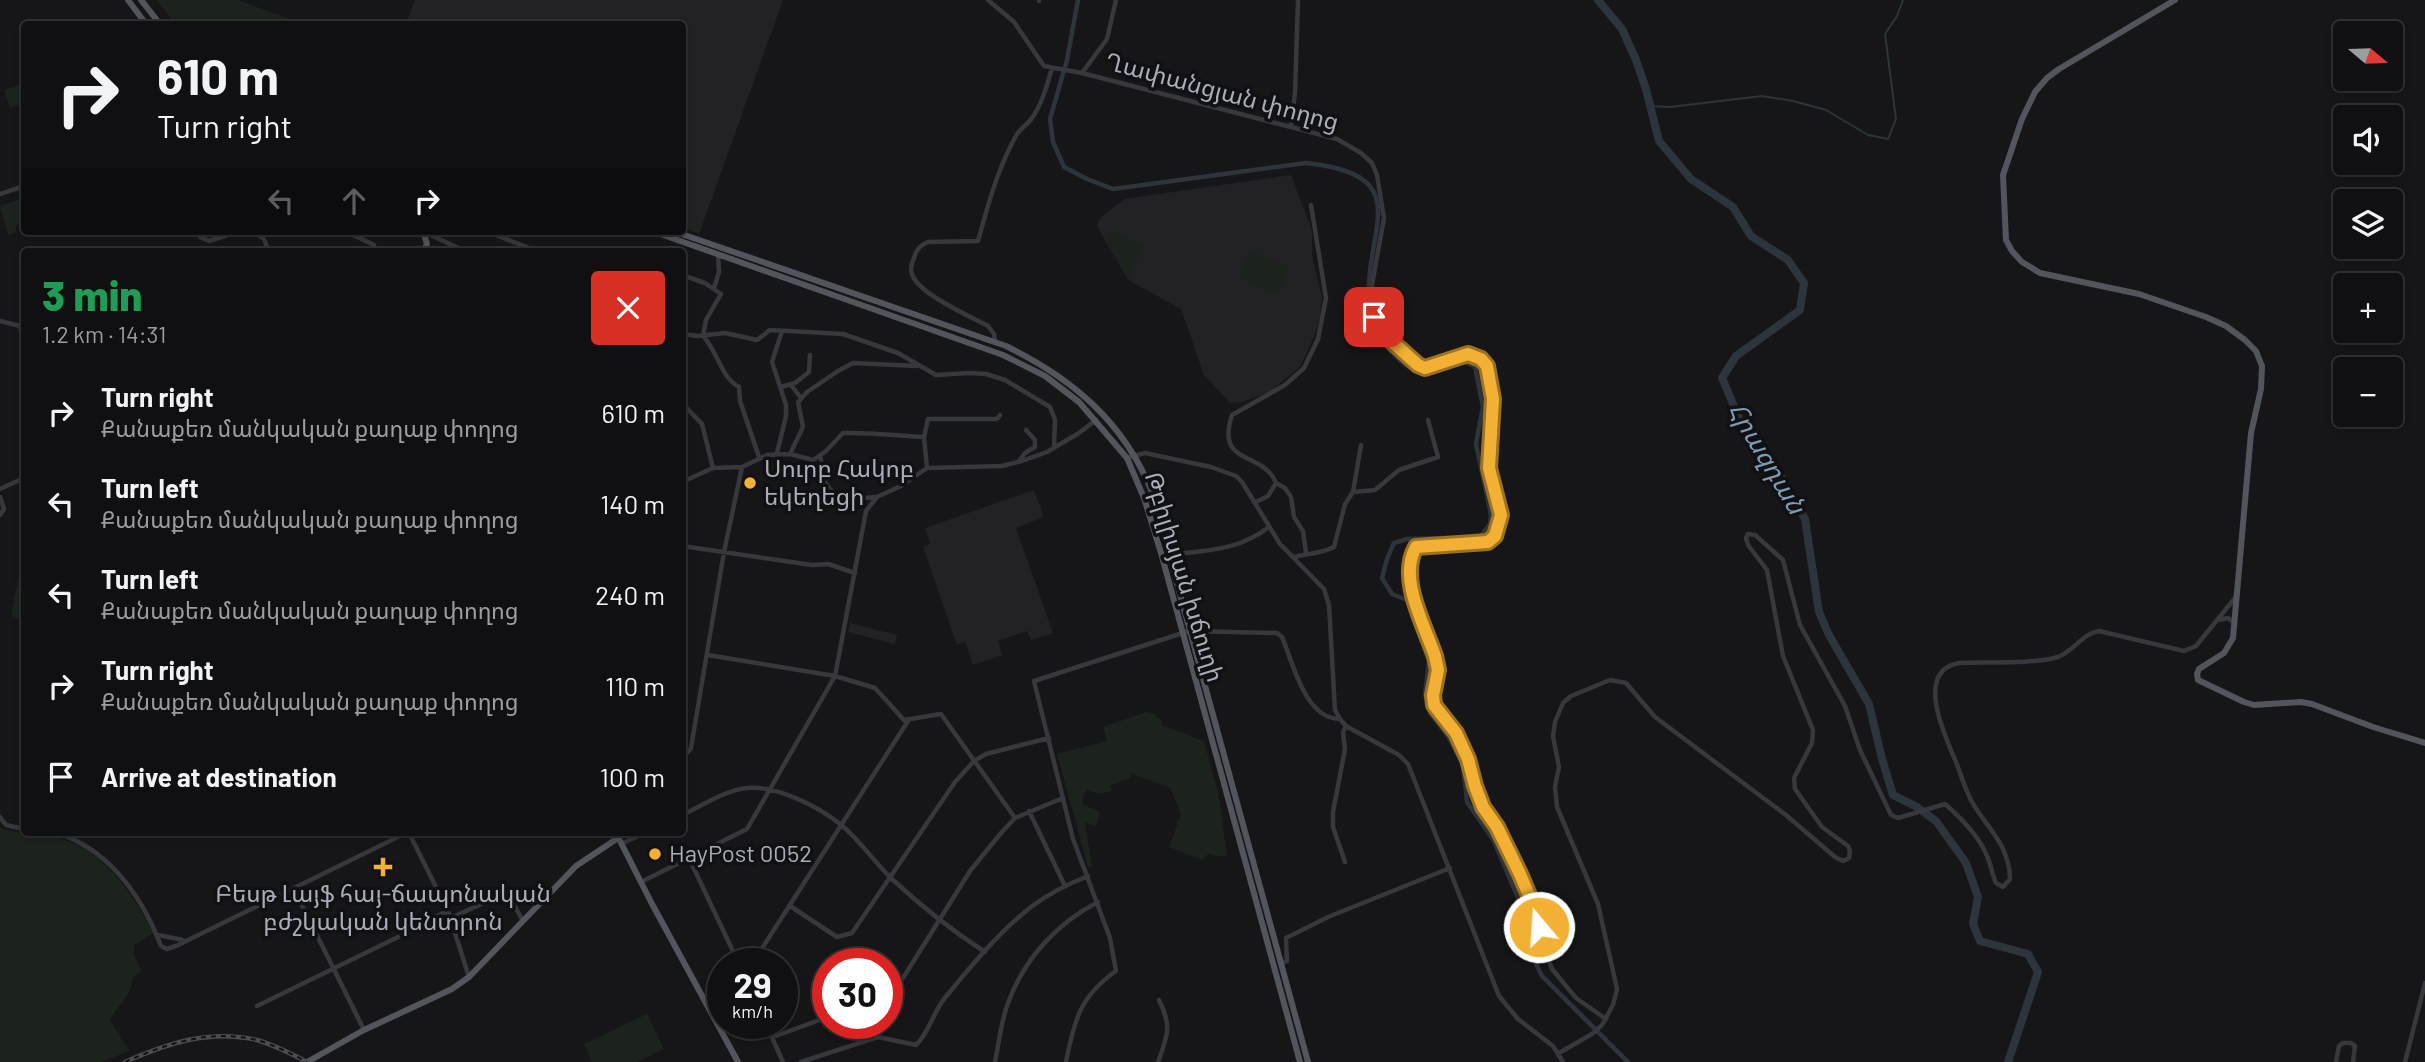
<!DOCTYPE html>
<meta charset="utf-8">
<style>
body{margin:0;font-family:Barlow,"Noto Sans Armenian",sans-serif;background:#1e1e20;color:#f1f3f6;height:100vh;display:flex;flex-direction:column;font-size:26px;white-space:nowrap}
*{box-sizing:border-box;margin:0}
p{font-size:23px;color:#9c9d9f}
.icon{flex:none;width:38px;height:38px;fill:none;stroke:currentColor;stroke-width:2;stroke-linecap:round;stroke-linejoin:round}
.map{position:relative;flex:1;overflow:hidden}
.side{position:absolute;left:21px;top:248px;width:665px;height:588px;display:flex;flex-direction:column;background:#101012;border-radius:7px;box-shadow:0 4px 10px #0003,0 0 0 2px #303032}
.side>*{flex:none}
.banner{position:absolute;left:21px;top:21px;width:665px;height:214px;border-radius:7px;box-shadow:0 4px 10px #0003,0 0 0 2px #303032;background:#101012;color:#f1f3f6;overflow:hidden}
.needle{width:46px;rotate:109deg}
.controls{position:absolute;left:2333px;top:21px;display:grid;gap:14px}
.controls a{display:grid;place-items:center;width:70px;height:70px;border-radius:7px;background:#101012;box-shadow:0 4px 10px #0003,0 0 0 2px #303032;font-size:35px}
.speed{position:absolute;left:707px;top:948px;display:flex;gap:14px;font-size:35px;font-weight:700;text-align:center}
.speed>*{display:grid;place-content:center;width:91px;height:91px;border-radius:50%;background:#101012;box-shadow:0 4px 10px #0003,0 0 0 2px #303032;line-height:1}
.speed small{font-size:18px;font-weight:400}
.speed .limit{border:10px solid #d22;background:#fff;color:#111}
.pin{position:absolute;display:grid;place-items:center;width:60px;height:60px;color:#fff;margin:-30px;border-radius:14px;box-shadow:0 4px 10px #0006}
.me{position:absolute;width:77px;margin:-38px;rotate:342deg;stroke-linejoin:round;filter:drop-shadow(0 0 5px #0008)}
.turn{display:flex;align-items:center;gap:24px;height:147px;padding:0 21px;font-size:32px}
.turn .icon{width:91px;height:91px;stroke-width:2.5}
.turn b{display:block;font-size:49px;line-height:60px}
.lanes{display:flex;align-items:center;height:66px;padding:0 21px;background:#0003;justify-content:center;gap:35px;direction:ltr}
.lanes .off{opacity:.35}
.round{display:grid;place-items:center;flex:none;width:74px;height:74px;border-radius:7px;background:#1e1e20}
.headline{display:flex;align-items:center;justify-content:space-between;height:119px;padding:0 21px}
h1{font-size:42px;font-weight:800;line-height:52px;color:#1e9e55}
ul{padding:0;list-style:none}
li{display:flex;align-items:center;gap:21px;height:91px;padding:0 21px}
li div{flex:1}
li b{display:block;font-size:26px}
li em{font-style:normal}
.map>svg:first-child{display:block}
.built{fill:#222225}
.green{fill:#1c231d}
.lines{fill:none;stroke-linecap:round;stroke-linejoin:round}
.stream{stroke:#2c353c;stroke-width:2}
.canal{stroke:#2c353c;stroke-width:4.5}
.river{stroke:#2c353c;stroke-width:8}
.minor{stroke:#37383d;stroke-width:4.5}
.major{stroke:#53555c;stroke-width:6}
.rail-casing{stroke:#4a4c52;stroke-width:4.5}
.rail{stroke:#111113;stroke-width:2;stroke-dasharray:5;stroke-linecap:butt}
.route-casing{stroke:#9d7322;stroke-width:18}
.route{stroke:#f2b134;stroke-width:12}
.poi-dot{fill:#f2b134;stroke:#111113;stroke-width:2.5}
.labels{text-anchor:middle;stroke-width:7;stroke-linejoin:round;paint-order:stroke}
.street-label{font-size:24px;fill:#a8adb8;stroke:#111113}
.poi-label{font-size:24px;fill:#a8adb8;stroke:#111113;text-anchor:start}
.water-label{font-size:26px;font-style:italic;fill:#7f9bb3;stroke:#111113}
</style>
<div class="map">
<svg width="2425" height="1062" viewBox="0 0 2425 1062">
<rect width="100%" height="100%" fill="#161618"/>
<path class="built" d="M415 0H783L699 234 683 228 682 24H406Z
M1291 175 1312 230V256L1322 297 1320 317 1314 337 1300 367 1271 391 1243 402 1230 403 1204 375 1181 309 1128 280 1097 226 1100 218 1124 199Z
M1034 490 1044 517 1016 528 1053 633 1031 640 1027 631 998 641 1002 655 973 665 965 642 957 645 923 547 930 544 925 528Z
M850 623 897 635 895 644 848 632Z"/>
<path class="green" d="M157 0H238L303 24H175Z
M24 83V103L10 108 4 90Z
M24 198V223L15 226 17 232 8 235 0 206Z
M1110 230 1144 245 1128 279 1107 241Z
M1250 251 1289 268 1278 295 1238 278Z
M24 553V618L17 619 11 614Z
M1146 712 1155 714V716L1162 720V725L1204 741 1219 796 1227 857 1208 854 1202 860 1169 847 1181 814 1170 788 1131 773V777L1110 786 1112 791 1099 794 1087 790 1082 799 1084 805 1100 812 1096 826 1085 822 1092 866 1088 867 1057 754 1107 741 1103 727Z
M0 826 3 829C20 833 39 833 56 837 102 848 133 893 153 933L134 945V956L142 971 133 978C131 996 119 1004 110 1020L129 1051 101 1062H0Z
M647 1014 664 1049 637 1062H592L584 1044Z"/>
<g class="lines">
<path class="stream" d="M1650 106 1670 107 1762 96 1793 101 1826 110 1868 135 1888 139 1896 119 1885 34 1897 16 1903 0"/>
<path class="canal" d="M1078 0 1067 60 1050 119 1053 142 1064 167 1087 179 1113 189 1306 163C1420 175 1363 230 1369 305 1370 319 1371 328 1380 339 1390 351 1410 374 1426 373 1447 373 1454 353 1475 367L1483 407 1476 444 1491 515 1490 524 1480 537 1407 539 1394 543 1387 559 1382 578 1392 594 1407 600 1429 661 1425 694 1430 713 1448 736 1463 765 1467 802 1494 841 1519 900 1525 942 1542 976 1628 1062"/>
<path class="river" d="M1598 0 1622 29 1636 60 1646 89 1659 141 1691 179 1733 207 1751 236 1788 260 1804 283 1800 310 1736 356 1722 378 1743 427 1779 473 1805 519 1819 612 1829 635 1869 704 1882 759 1893 795 1917 807 1936 821 1966 863 1978 897 1973 924 1980 941 2028 954 2038 972 2008 1062"/>
<path class="minor" d="M988 0 1014 22 1044 66 1082 73 1337 139 1361 153 1372 163 1377 175 1384 218 1372 285 1374 317 1378 329 1418 365 1425 368 1468 354 1481 359 1487 366 1493 399 1489 468 1501 515 1495 535 1488 542 1416 547C1398 578 1424 624 1435 656L1438 669 1434 705 1456 733 1464 750 1483 807 1497 827 1536 912 1542 942 1552 969 1576 998 1606 1019
M1039 0V1
M1082 73 1107 39 1116 0
M1291 126 1295 93 1298 0
M0 194 24 186
M197 231 200 237 209 241 240 231
M252 231 264 239 269 252
M345 231 374 245
M486 231 539 252
M424 232 467 252
M682 275 705 283 721 294 706 320 703 336
M714 288 719 272 718 254
M0 321 20 326 21 331
M682 334 698 336 725 333 757 340 770 330 843 334 898 353 936 375 969 373 986 374 1005 380 1050 407 1055 420 1054 447
M703 336C718 352 720 376 739 387L740 401 759 457
M995 341 994 334 988 326C970 316 918 294 912 274 910 269 912 262 914 258 916 250 920 245 928 242L978 241C988 205 998 167 1017 134 1021 128 1028 124 1032 118 1042 104 1047 85 1052 68
M791 385 801 398
M781 387 795 383 809 372 810 355
M682 403 702 424 713 468
M777 453 786 416V405L772 362 782 331
M790 454 803 427 798 402 807 392 838 371 853 363 917 366
M820 456C822 463 822 471 824 478 831 502 858 499 877 497
M1127 458 1145 453 1211 467 1236 476 1242 482 1280 544 1324 589 1329 605 1335 710 1340 719 1346 726 1399 755 1408 764 1499 996 1518 1019 1553 1046 1563 1062
M1019 461 1025 453 1035 447V440L1026 430
M927 468 924 437 928 419H997L1000 415
M682 482 713 468 742 467 767 455 790 454 813 460 826 451 843 433C871 432 897 436 924 437
M1276 483 1285 488 1291 497 1294 517 1303 531 1306 553
M0 489 24 478
M1353 492 1361 445
M0 497 4 509 0 515
M1256 502 1268 496 1276 483C1263 450 1215 467 1232 415L1285 385 1304 368 1318 339 1326 298 1311 205
M682 546 812 565 828 564 855 573
M1169 555C1207 550 1238 551 1269 527
M1294 557C1308 553 1321 554 1334 547L1345 504 1353 492 1375 490 1399 470 1438 457 1428 420
M2219 620 2228 618 2235 623
M708 655 835 676 875 688 904 720 941 714 1015 818
M682 753 688 752 691 748 724 552 742 467
M1029 811 1065 886
M682 815C702 806 725 790 747 788 775 785 818 806 840 824 860 840 874 862 892 879 921 906 951 930 985 952
M0 817 6 825 24 829
M58 833C110 851 142 897 161 946L167 949 176 946 406 833
M409 833 448 911 469 977
M621 844 645 833
M689 858 739 964
M1345 862 1333 827V812L1345 749 1343 732 1346 726
M641 882 747 829 835 676 866 511 877 497 901 486 927 468 1002 466 1022 461 1047 452 1079 433 1096 420
M294 889 364 1030
M790 906 837 937 852 933 955 782 974 761 986 754 1049 738
M451 918 505 893 508 894 523 921
M415 926 448 911
M158 935 183 940
M1282 963 1287 961 1286 938 1328 917 1450 868
M752 964 908 721
M887 994 903 978 970 871 1001 833 1015 818 1063 798
M257 1006 398 937
M766 1024 783 1062
M773 1037 828 1017
M1559 1053 1592 1034 1602 1025 1613 1005 1617 989 1598 904 1557 807 1555 787 1559 767 1553 736 1555 722 1563 703 1571 696 1610 680 1626 683 1655 717 1786 815 1835 857 1843 861 1849 858 1850 851 1848 846 1822 827 1795 789 1794 778 1812 743 1813 730 1783 656 1767 570 1748 545 1746 538 1748 534 1755 535 1783 560 1800 625 1845 706 1860 750 1891 815 1898 818 1945 804C1961 818 1979 836 1987 856 1991 865 1992 874 1996 883L2003 887 2010 879C2010 868 2007 857 2002 847 1994 831 1981 818 1972 802 1965 789 1961 775 1956 762 1946 738 1913 671 1959 663 1984 662 2037 664 2058 657 2074 651 2083 633 2099 631L2184 651 2196 646 2235 598
M801 1062 878 1037 916 1045C929 1033 933 1013 944 999 970 967 999 932 1031 907 1048 894 1068 884 1088 876
M995 1062C999 1043 1001 1021 1008 1003 1024 959 1057 923 1098 902
M1066 1062C1074 1021 1080 996 1116 971L1110 938 1073 839 1034 681 1189 631 1277 633 1282 637C1293 663 1305 719 1340 719
M1158 1062C1168 1035 1172 1026 1159 1000
M2336 1062 2339 1046 2343 1043H2351L2355 1046 2353 1062
M2405 1062 2425 983"/>
<path class="major" d="M128 0 146 24
M141 0 160 24
M2175 0 2059 69 2047 78 2035 92 2022 119 2003 175 2006 240 2012 251 2022 262 2040 273 2139 294 2206 317 2226 326 2245 340 2256 351 2262 366 2261 389 2251 433 2233 638 2224 653 2199 669 2197 674 2198 680 2244 702 2254 705 2301 702 2312 704 2373 727 2425 743
M652 231 1003 355 1045 376 1079 402 1127 458 1144 498 1161 553 1300 1062
M673 231 1006 346C1072 378 1124 422 1152 492L1308 1062
M423 252 427 244 423 231
M616 833 651 902 738 1062
M307 1062 364 1030 452 989 469 977 576 866 618 838"/>
<defs>
<path id="rail" d="M125 1062C168 1043 210 1029 257 1040 274 1045 292 1054 307 1062"/>
</defs>
<use href="#rail" class="rail-casing"/>
<use href="#rail" class="rail"/>
</g>
<g class="lines">
<defs>
<path id="route" d="M1374 317 1378 329 1418 365 1425 368 1468 354 1481 359 1487 366 1493 399 1489 468 1501 515 1495 536 1488 542 1416 547C1398 578 1424 624 1435 656L1438 670 1433 695 1434 705 1456 733 1468 759 1475 786 1483 807 1497 827 1520 874 1536 912 1539 927"/>
</defs>
<use href="#route" class="route-casing"/>
<use href="#route" class="route"/>
</g>
<g class="poi-dot">
<circle cx="750" cy="483" r="7"/>
<circle cx="655" cy="854" r="7"/>
<path d="M379.5 856.5h7v7h7v7h-7v7h-7v-7h-7v-7h7z"/>
</g>
<g class="labels">
<g class="street-label">
<text transform="translate(1222 92) rotate(15)" y="8">Ղափանցյան փողոց</text>
<text transform="translate(1184 577) rotate(73)" y="8">Թբիլիսյան խճուղի</text>
</g>
<g class="poi-label">
<text x="764" y="477">Սուրբ Հակոբ<tspan x="764" dy="28">եկեղեցի</tspan></text>
<text x="669" y="862">HayPost 0052</text>
<text x="383" y="902" text-anchor="middle">Բեսթ Լայֆ հայ-ճապոնական<tspan x="383" dy="28">բժշկական կենտրոն</tspan></text>
</g>
<g class="water-label">
<text transform="translate(1767 458) rotate(59)" y="9">Հրազդան</text>
</g>
</g>
</svg>
<div class="controls">
<a><svg class="needle" viewBox="-14 -14 28 28"><path d="M0-13l5 13h-10z" fill="#e53935"/><path d="M0 13l5-13h-10z" fill="#9c9d9f"/></svg></a>
<a><svg class="icon" aria-label="sound" viewBox="0 0 24 24"><path d="M4 9h4l5-4v14l-5-4H4zM17 9q2 3 0 6"/></svg></a>
<a><svg class="icon" aria-label="layers" viewBox="0 0 24 24"><path d="M12 4l9 5-9 5-9-5zM3 14l9 5 9-5"/></svg></a>
<a>+</a>
<a>−</a>
</div>
<div class="speed"><div>29<small>km/h</small></div><div class="limit">30</div></div>
<div class="pin" style="left:1374px;top:317px;background:#d93025"><svg class="icon" aria-label="arrive" viewBox="0 0 24 24"><path d="M6 21V4h12l-3 4 3 4H6"/></svg></div>
<svg class="me" style="left:1539px;top:927px" viewBox="-20 -20 40 40"><circle r="17" fill="#f2b134" stroke="#fff" stroke-width="3"/><path d="M0-11L8 9 0 5-8 9z" fill="#fff"/></svg>
<div class="banner">
<div class="turn"><svg class="icon" aria-label="right" viewBox="0 0 24 24"><path d="M7 20v-9h11M14 6l5 5-5 5"/></svg><div><b>610 m</b>Turn right</div></div>
<div class="lanes"><svg class="icon off" aria-label="left" viewBox="0 0 24 24"><path d="M17 20v-9H6M10 6l-5 5 5 5"/></svg><svg class="icon off" aria-label="ahead" viewBox="0 0 24 24"><path d="M12 20V5M6 11l6-6 6 6"/></svg><svg class="icon" aria-label="right" viewBox="0 0 24 24"><path d="M7 20v-9h11M14 6l5 5-5 5"/></svg></div>
</div>
<section class="side">
<div class="headline"><div><h1>3 min</h1><p>1.2 km · 14:31</p></div><a class="round" style="background:#d93025;color:#fff"><svg class="icon" aria-label="close" viewBox="0 0 24 24"><path d="M6 6l12 12M18 6L6 18"/></svg></a></div>
<ul>
<li><svg class="icon" aria-label="right" viewBox="0 0 24 24"><path d="M7 20v-9h11M14 6l5 5-5 5"/></svg><div><b>Turn right</b><p>Քանաքեռ մանկական քաղաք փողոց</p></div><em>610 m</em></li>
<li><svg class="icon" aria-label="left" viewBox="0 0 24 24"><path d="M17 20v-9H6M10 6l-5 5 5 5"/></svg><div><b>Turn left</b><p>Քանաքեռ մանկական քաղաք փողոց</p></div><em>140 m</em></li>
<li><svg class="icon" aria-label="left" viewBox="0 0 24 24"><path d="M17 20v-9H6M10 6l-5 5 5 5"/></svg><div><b>Turn left</b><p>Քանաքեռ մանկական քաղաք փողոց</p></div><em>240 m</em></li>
<li><svg class="icon" aria-label="right" viewBox="0 0 24 24"><path d="M7 20v-9h11M14 6l5 5-5 5"/></svg><div><b>Turn right</b><p>Քանաքեռ մանկական քաղաք փողոց</p></div><em>110 m</em></li>
<li><svg class="icon" aria-label="arrive" viewBox="0 0 24 24"><path d="M6 21V4h12l-3 4 3 4H6"/></svg><div><b>Arrive at destination</b></div><em>100 m</em></li>
</ul>
</section>
</div>
